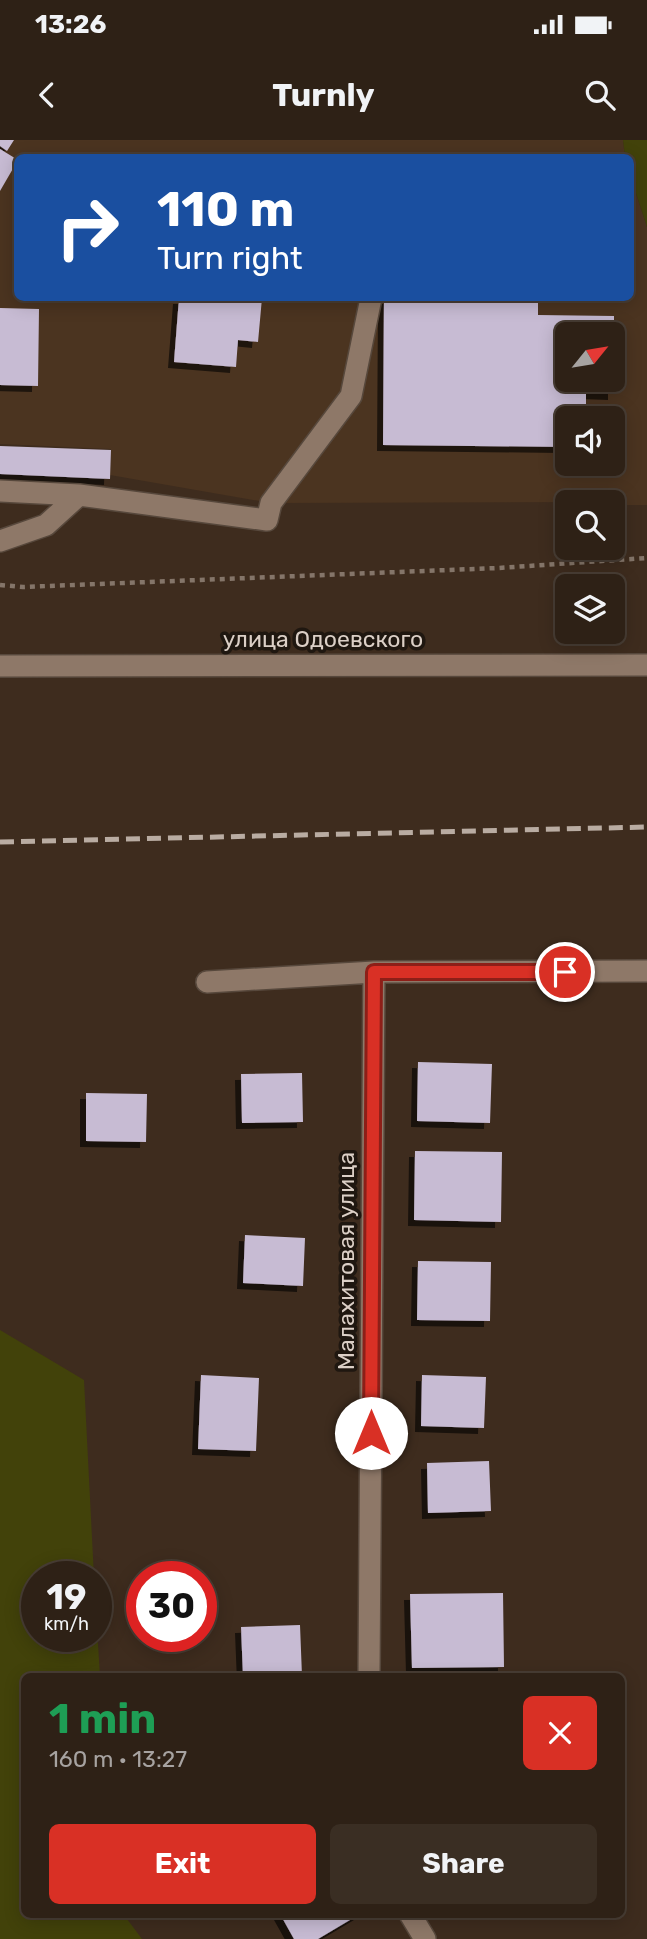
<!DOCTYPE html>
<meta charset="utf-8">
<style>
body{margin:0;font-family:Rubik,sans-serif;background:#3a2e23;color:#f1f3f6;height:100vh;display:flex;flex-direction:column;font-size:26px;white-space:nowrap}
*{box-sizing:border-box;margin:0}
p{font-size:23px;color:#a7a3a1}
.icon{flex:none;width:38px;height:38px;fill:none;stroke:currentColor;stroke-width:2;stroke-linecap:round;stroke-linejoin:round}
.map{position:relative;flex:1;overflow:hidden}
.drawer{position:absolute;left:21px;top:1533px;width:604px;height:245px;display:flex;flex-direction:column;background:#2e2116;border-radius:10px;box-shadow:0 4px 18px #0003,0 0 0 2px #493e35}
.drawer>*{flex:none}
.banner{position:absolute;left:14px;top:14px;width:620px;height:147px;border-radius:10px;box-shadow:0 4px 18px #0003,0 0 0 2px #493e35;background:#1a4fa0;color:#fff;overflow:hidden}
.needle{width:46px;rotate:60deg}
.fabs{position:absolute;left:555px;top:182px;display:grid;gap:14px}
.fabs a{display:grid;place-items:center;width:70px;height:70px;border-radius:10px;background:#2e2116;box-shadow:0 4px 18px #0003,0 0 0 2px #493e35;font-size:35px}
.speed{position:absolute;left:21px;top:1421px;display:flex;gap:14px;font-size:35px;font-weight:700;text-align:center}
.speed>*{display:grid;place-content:center;width:91px;height:91px;border-radius:50%;background:#2e2116;box-shadow:0 4px 18px #0003,0 0 0 2px #493e35;line-height:1}
.speed small{font-size:18px;font-weight:400}
.speed .limit{border:10px solid #d22;background:#fff;color:#111}
.pin{position:absolute;display:grid;place-items:center;width:60px;height:60px;color:#fff;margin:-30px;border:4px solid #fff;border-radius:50%;box-shadow:0 2px 7px #0007}
.me{position:absolute;width:77px;margin:-38px;rotate:0deg;stroke-linejoin:round;filter:drop-shadow(0 0 5px #0008)}
.turn{display:flex;align-items:center;gap:24px;height:147px;padding:0 28px;font-size:32px}
.turn .icon{width:91px;height:91px;stroke-width:2.5}
.turn b{display:block;font-size:49px;line-height:60px}
.round{display:grid;place-items:center;flex:none;width:74px;height:74px;border-radius:10px;background:#3a2e23}
.headline{display:flex;align-items:center;justify-content:space-between;height:119px;padding:0 28px}
h1{font-size:42px;font-weight:700;line-height:52px;color:#1e9e55}
.action{display:flex;gap:14px;margin-top:auto;padding:14px 28px}
.action a{flex:1;height:80px;border-radius:10px;background:#d93025;color:#fff;font-size:28px;font-weight:700;line-height:80px;text-align:center}
.action a+a{background:#3a2e23;color:#f1f3f6}
.status{display:flex;justify-content:space-between;align-items:center;height:49px;padding:0 35px;background:#2e2116;direction:ltr}
.status svg{height:19px;fill:currentColor}
header{display:flex;justify-content:space-between;align-items:center;height:91px;padding:0 28px;background:#2e2116;font-size:32px;font-weight:700}
.map>svg:first-child{display:block}
.built{fill:#4b3420;fill-rule:evenodd}
.green{fill:#42420a}
.building{fill:#c7bbd3;filter:url(#shadow)}
.lines{fill:none;stroke-linecap:round;stroke-linejoin:round}
.minor-casing{stroke:#57483c;stroke-width:24}
.path{stroke:#847569;stroke-width:4.5;stroke-dasharray:5 5;stroke-linecap:butt}
.minor{stroke:#8e7868;stroke-width:21}
.rail{stroke:#b9aca2;stroke-width:5;stroke-dasharray:14 7;stroke-linecap:butt}
.route-casing{stroke:#8d1f18;stroke-width:18}
.route{stroke:#d93025;stroke-width:12}
.labels{text-anchor:middle;stroke-width:7;stroke-linejoin:round;paint-order:stroke}
.street-label{font-size:23px;fill:#dbcfc6;stroke:#1f1710}
</style>
<div class="status"><b>13:26</b><svg viewBox="0 0 49 12"><path d="M0 12V9h3v3zM5 12V6h3v6zM10 12V3h3v9zM15 12V0h3v12zM26 1h20v11H26zM47 4h2v5h-2z"/></svg></div>
<header><svg class="icon" aria-label="back" viewBox="0 0 24 24"><path d="M15 5l-7 7 7 7"/></svg>Turnly<svg class="icon" aria-label="search" viewBox="0 0 24 24"><circle cx="10" cy="10" r="6"/><path d="M15 15l6 6"/></svg></header>
<div class="map">
<svg width="647" height="1799" viewBox="0 0 647 1799">
<defs>
<filter id="shadow"><feDropShadow dx="-6" dy="6" stdDeviation="0" flood-color="#0009"/></filter>
</defs>
<rect width="100%" height="100%" fill="#3e2c1e"/>
<path class="built" d="M0 0H623L625 17 18 18V158H630V35L647 87V365H613L612 362 271 363 110 335 111 309 0 304ZM567 194H612V240H567ZM567 278H612V324H567Z"/>
<path class="green" d="M623 0H647V87L630 35V18L625 17Z
M0 1190 84 1240 94 1437H37V1496H96V1471L100 1536H24V1774L124 1775 142 1799H0Z"/>
<path class="building" d="M0 0H14L7 11 0 6Z
M0 9 18 20 0 51Z
M179 158H262L258 202 238 200 236 227 174 222Z
M384 158H538V175L614 176V194H567V240H614V254L586 253V278H567V307L383 305Z
M0 168 39 169 38 246 0 245Z
M0 306 111 310 110 339 0 334Z
M418 922 492 924 490 983 417 981Z
M302 933 303 982 242 983 241 934Z
M86 953 147 954 146 1002 86 1001Z
M415 1011 502 1012 501 1082 414 1080Z
M245 1095 305 1098 303 1146 243 1143Z
M418 1121 491 1122 490 1181 417 1180Z
M201 1235 259 1238 256 1311 198 1309Z
M422 1235 486 1237 484 1288 421 1286Z
M489 1321 491 1371 428 1373 427 1323Z
M503 1453 504 1527 412 1528 410 1454Z
M300 1485 302 1536H243L241 1487Z
M280 1774H360L318 1799H294Z"/>
<g class="lines">
<defs>
<path id="minor" d="M0 351 79 355
M0 401 46 385 79 355 267 380 271 363 351 256 371 158
M0 526 647 525
M207 842 374 832 647 831
M369 1536 374 832
M410 1774 425 1799"/>
</defs>
<use href="#minor" class="minor-casing"/>
<path class="path" d="M0 445 23 447 498 428 647 418"/>
<use href="#minor" class="minor"/>
<path class="rail" d="M0 702 647 687"/>
</g>
<g class="lines">
<defs>
<path id="route" d="M371 1293 374 832H565"/>
</defs>
<use href="#route" class="route-casing"/>
<use href="#route" class="route"/>
</g>
<g class="labels">
<g class="street-label">
<text x="323" y="507">улица Одоевского</text>
<text transform="translate(346 1121) rotate(-90)" y="8">Малахитовая улица</text>
</g>
</g>
</svg>
<div class="fabs">
<a><svg class="needle" viewBox="-14 -14 28 28"><path d="M0-13l5 13h-10z" fill="#e53935"/><path d="M0 13l5-13h-10z" fill="#a7a3a1"/></svg></a>
<a><svg class="icon" aria-label="sound" viewBox="0 0 24 24"><path d="M4 9h4l5-4v14l-5-4H4zM17 9q2 3 0 6"/></svg></a>
<a><svg class="icon" aria-label="search" viewBox="0 0 24 24"><circle cx="10" cy="10" r="6"/><path d="M15 15l6 6"/></svg></a>
<a><svg class="icon" aria-label="layers" viewBox="0 0 24 24"><path d="M12 4l9 5-9 5-9-5zM3 14l9 5 9-5"/></svg></a>
</div>
<div class="speed"><div>19<small>km/h</small></div><div class="limit">30</div></div>
<div class="pin" style="left:565px;top:832px;background:#d93025"><svg class="icon" aria-label="arrive" viewBox="0 0 24 24"><path d="M6 21V4h12l-3 4 3 4H6"/></svg></div>
<svg class="me" style="left:371px;top:1293px" viewBox="-20 -20 40 40"><circle r="19" fill="#fff"/><path d="M0-13L10 11 0 6-10 11z" fill="#d93025"/></svg>
<div class="banner">
<div class="turn"><svg class="icon" aria-label="right" viewBox="0 0 24 24"><path d="M7 20v-9h11M14 6l5 5-5 5"/></svg><div><b>110 m</b>Turn right</div></div>
</div>
<section class="drawer">
<div class="headline"><div><h1>1 min</h1><p>160 m · 13:27</p></div><a class="round" style="background:#d93025;color:#fff"><svg class="icon" aria-label="close" viewBox="0 0 24 24"><path d="M6 6l12 12M18 6L6 18"/></svg></a></div>
<div class="action"><a>Exit</a><a>Share</a></div>
</section>
</div>
